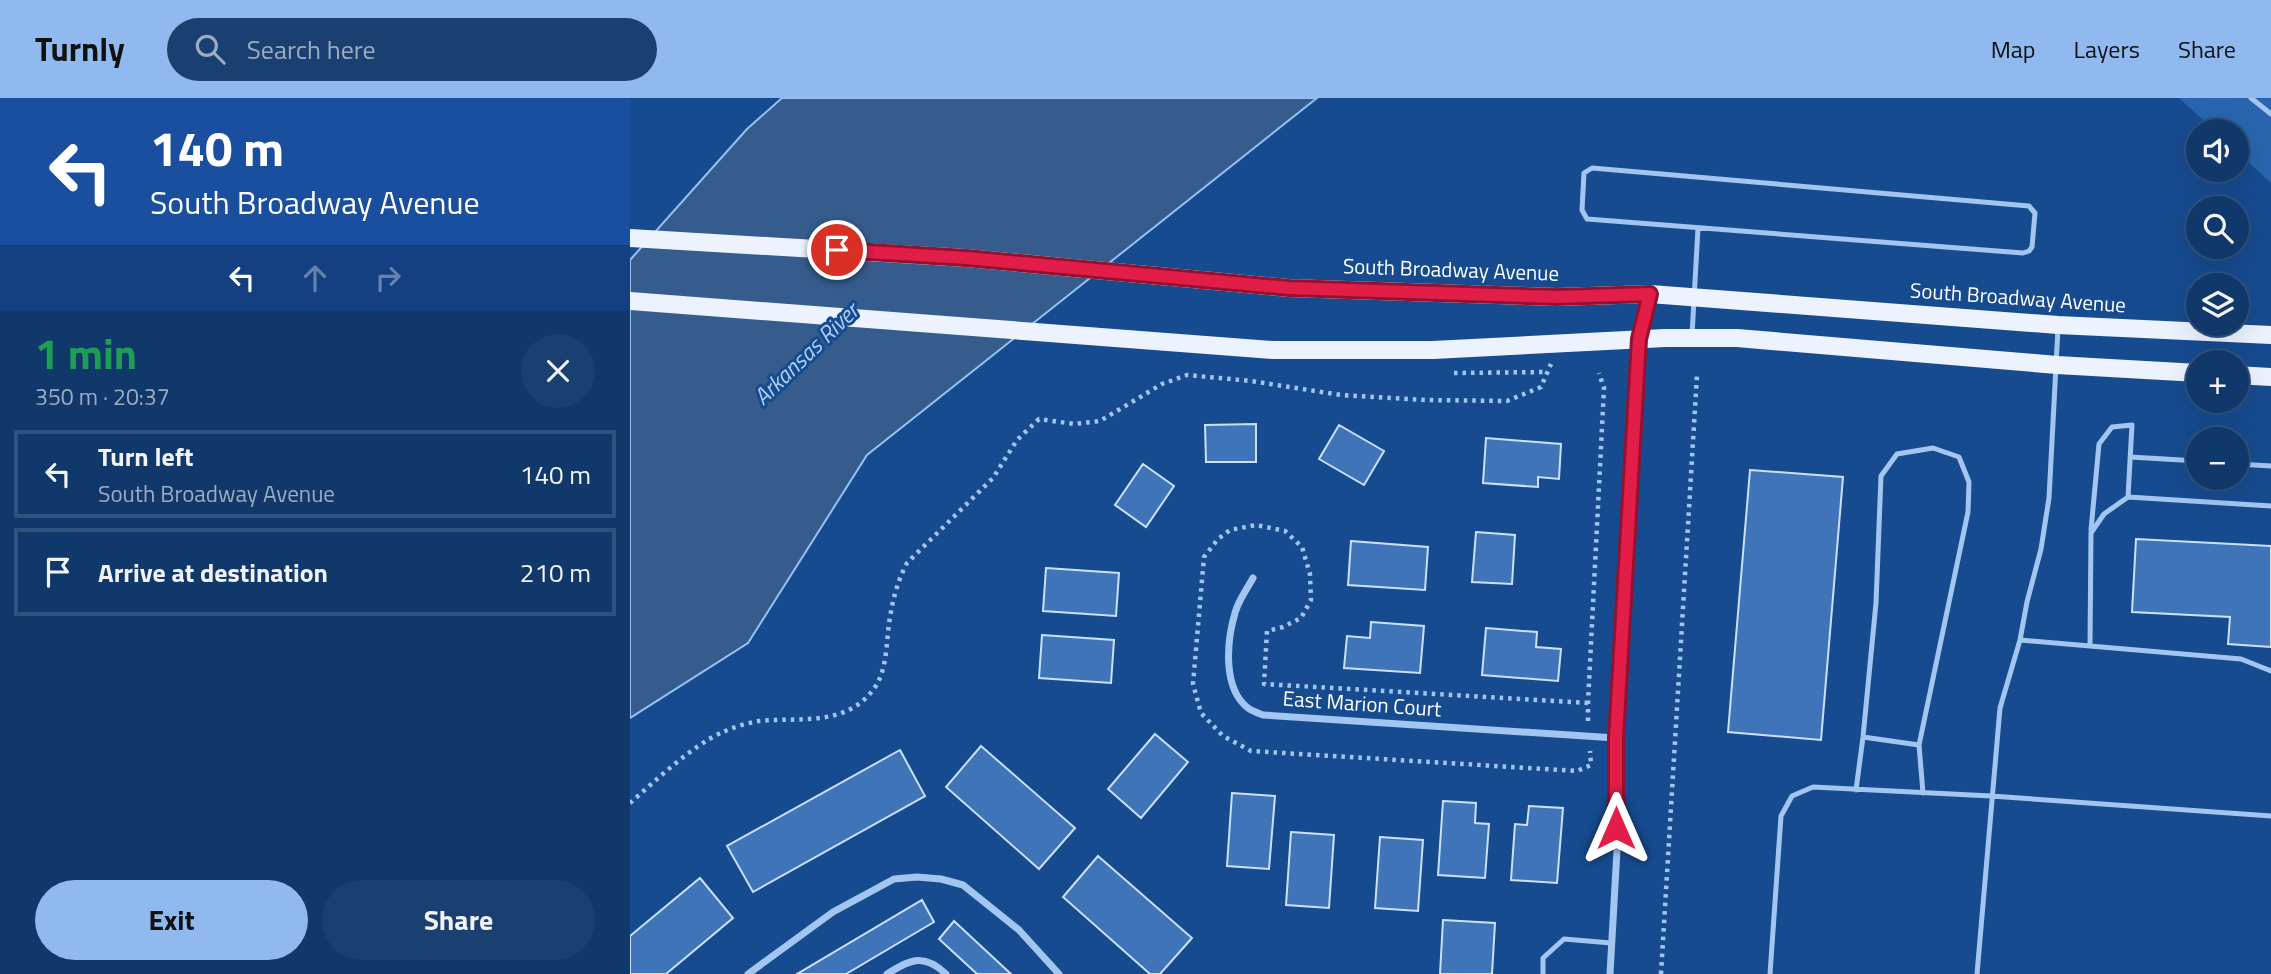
<!DOCTYPE html>
<meta charset="utf-8">
<style>
body{margin:0;font-family:"Titillium Web",sans-serif;background:#1a3f71;color:#f1f3f6;height:100vh;display:flex;flex-direction:column;font-size:26px;white-space:nowrap}
*{box-sizing:border-box;margin:0}
p{font-size:23px;color:#9cacc1}
.icon{flex:none;width:38px;height:38px;fill:none;stroke:currentColor;stroke-width:2;stroke-linecap:round;stroke-linejoin:round}
.map{position:relative;flex:1;overflow:hidden}
.sheet{display:flex;flex-direction:column;background:#11386b;width:630px}
.sheet>*{flex:none}
.guide{background:#1a4fa0;color:#fff;overflow:hidden}
.controls{position:absolute;left:1556px;top:21px;display:grid;gap:14px}
.controls a{display:grid;place-items:center;width:63px;height:63px;border-radius:50%;background:#11386b;box-shadow:0 7px 28px #0002,0 0 0 2px #30527e;font-size:35px}
.pin{position:absolute;display:grid;place-items:center;width:60px;height:60px;color:#fff;margin:-30px;border:4px solid #fff;border-radius:50%;box-shadow:0 2px 7px #0007}
.me{position:absolute;width:77px;margin:-38px;rotate:0deg;stroke-linejoin:round;filter:drop-shadow(0 0 5px #0008)}
.turn{display:flex;align-items:center;gap:24px;height:147px;padding:0 35px;font-size:32px}
.turn .icon{width:91px;height:91px;stroke-width:2.5}
.turn b{display:block;font-size:49px;line-height:60px}
.lanes{display:flex;align-items:center;height:66px;padding:0 35px;background:#0003;justify-content:center;gap:35px;direction:ltr}
.lanes .off{opacity:.35}
.round{display:grid;place-items:center;flex:none;width:74px;height:74px;border-radius:37px;background:#1a3f71}
.headline{display:flex;align-items:center;justify-content:space-between;height:119px;padding:0 35px}
h1{font-size:42px;font-weight:700;line-height:52px;color:#1e9e55}
.button{display:flex;gap:14px;margin-top:auto;padding:14px 35px}
.button a{flex:1;height:80px;border-radius:42px;background:#90b9f0;color:#111;font-size:28px;font-weight:700;line-height:80px;text-align:center}
.button a+a{background:#1a3f71;color:#f1f3f6}
ul{padding:0;list-style:none}
li{display:flex;align-items:center;gap:21px;height:88px;margin:0 14px 10px;padding:0 21px;border:4px solid #30527e;border-radius:0px}
li div{flex:1}
li b{display:block;font-size:26px}
li em{font-style:normal}
header{display:flex;align-items:center;gap:42px;box-sizing:border-box;height:98px;padding:0 35px;background:#90b9f0;color:#111}
header strong{font-size:33px}
nav{display:flex;gap:38px;margin-inline-start:auto;font-size:24px}
.search{width:490px;height:63px;background:#1a3f71;display:flex;align-items:center;gap:18px;box-sizing:border-box;padding:0 24px;border-radius:38px;color:#9cacc1;font-size:26px}
main{display:flex;flex:1;min-height:0}
.map>svg:first-child{display:block}
.green{fill:#2965ae}
.water{fill:#355c8d;stroke:#96c1f2;stroke-width:2}
.building{fill:#3f75b8;stroke:#cae0fb;stroke-width:2}
.lines{fill:none;stroke-linecap:round;stroke-linejoin:round}
.path{stroke:#a3c6f0;stroke-width:4.5;stroke-dasharray:3.5 5;stroke-linecap:butt}
.service{stroke:#a3c6f0;stroke-width:5}
.minor{stroke:#a3c6f0;stroke-width:7}
.primary{stroke:#ecf3ff;stroke-width:18}
.route-casing{stroke:#92132f;stroke-width:18}
.route{stroke:#e11d48;stroke-width:12}
.labels{text-anchor:middle;stroke-width:6;stroke-linejoin:round;paint-order:stroke}
.street-label{font-size:21px;fill:#fff;stroke:#174b8f}
.water-label{font-size:23px;font-style:italic;fill:#afd0f7;stroke:#174b8f}
</style>
<header>
<strong>Turnly</strong>
<div class="search"><svg class="icon" aria-label="search" viewBox="0 0 24 24"><circle cx="10" cy="10" r="6"/><path d="M15 15l6 6"/></svg>Search here</div>
<nav><a>Map</a><a>Layers</a><a>Share</a></nav>
</header>
<main>
<section class="sheet">
<div class="guide">
<div class="turn"><svg class="icon" aria-label="left" viewBox="0 0 24 24"><path d="M17 20v-9H6M10 6l-5 5 5 5"/></svg><div><b>140 m</b>South Broadway Avenue</div></div>
<div class="lanes"><svg class="icon" aria-label="left" viewBox="0 0 24 24"><path d="M17 20v-9H6M10 6l-5 5 5 5"/></svg><svg class="icon off" aria-label="ahead" viewBox="0 0 24 24"><path d="M12 20V5M6 11l6-6 6 6"/></svg><svg class="icon off" aria-label="right" viewBox="0 0 24 24"><path d="M7 20v-9h11M14 6l5 5-5 5"/></svg></div>
</div>
<div class="headline"><div><h1>1 min</h1><p>350 m · 20:37</p></div><a class="round"><svg class="icon" aria-label="close" viewBox="0 0 24 24"><path d="M6 6l12 12M18 6L6 18"/></svg></a></div>
<ul>
<li><svg class="icon" aria-label="left" viewBox="0 0 24 24"><path d="M17 20v-9H6M10 6l-5 5 5 5"/></svg><div><b>Turn left</b><p>South Broadway Avenue</p></div><em>140 m</em></li>
<li><svg class="icon" aria-label="arrive" viewBox="0 0 24 24"><path d="M6 21V4h12l-3 4 3 4H6"/></svg><div><b>Arrive at destination</b></div><em>210 m</em></li>
</ul>
<div class="button"><a>Exit</a><a>Share</a></div>
</section>
<div class="map">
<svg width="1641" height="876" viewBox="0 0 1641 876">
<rect width="100%" height="100%" fill="#174b8f"/>
<path class="green" d="M1549 0H1641V85L1607 53 1606 33H1585Z"/>
<path class="water" d="M152 0H687L237 357 118 545 0 620V162L117 31Z"/>
<path class="building" d="M626 326V364H576L575 327Z
M709 327 754 353 734 387 689 361Z
M856 340 931 346 929 381 908 379V389L853 385Z
M513 366 544 388 516 429 485 407Z
M1120 372 1213 379 1191 642 1098 634Z
M846 434 885 437 882 486 842 484Z
M1506 441 1641 448V549L1598 546 1600 519 1502 514Z
M721 443 798 449 795 492 718 487Z
M416 470 489 475 486 518 413 513Z
M741 524 794 528 790 575 714 570 717 538 740 540Z
M856 530 907 534 906 549 931 551 928 583 852 577Z
M412 537 484 542 481 585 409 580Z
M525 636 558 664 511 720 478 691Z
M351 648 445 730 409 771 316 689Z
M270 652 295 698 123 794 97 748Z
M602 695 645 698 639 771 597 768Z
M813 703 846 705 845 725 859 726 855 780 808 777Z
M899 708 933 710 927 785 881 782 885 726 897 727Z
M661 734 704 737 699 810 656 807Z
M750 739 793 742 788 813 745 810Z
M468 758 562 840 530 876H520L433 799Z
M70 780 103 820 36 876H0V838Z
M292 802 304 824 216 876H167Z
M813 822 865 825 862 876H810Z
M324 823 381 876H347L309 841Z"/>
<g class="lines">
<path class="path" d="M824 275 917 274
M958 605 634 586 637 533 653 529 671 520 681 502 680 476 672 449 655 433 626 427 600 432 588 441 574 459 563 586 571 615 593 638 621 653 947 673 961 667 960 653
M958 623V605L974 290 969 275
M0 705C25 683 64 646 93 634 104 629 117 625 129 623 169 619 215 629 243 592 257 574 256 548 259 526 262 504 267 484 277 465L363 380 387 342 409 321 444 326 470 323 532 286 557 277 621 283 711 297 795 302 877 303 911 289 921 266
M1031 876 1067 277"/>
<path class="service" d="M1621 0 1641 16
M962 70 1399 108 1405 115 1402 149 1399 153 1393 155 957 121 952 112 954 75Z
M1062 237 1068 130
M1500 359 1568 363
M1606 366 1641 368
M1461 432 1469 346 1482 329 1502 327 1498 399
M1390 542 1611 561 1641 573
M1460 548 1461 435 1474 416 1498 399 1641 408
M1233 639 1289 647
M1226 692 1233 639 1246 505 1251 378 1267 356 1303 350 1329 359 1339 384 1338 414 1289 647 1293 695
M913 876V860L934 841 981 845
M1140 876 1151 718 1162 698 1183 689 1361 698 1641 718
M1347 876 1370 610 1390 542 1397 504 1411 451 1419 400 1428 230"/>
<path class="minor" d="M623 480C617 491 608 503 605 515 597 542 592 590 618 610 622 613 628 615 633 617L986 640
M118 876 203 814 264 781 287 779 311 781 333 787 389 832 429 876
M257 876C281 861 294 855 316 876
M980 876 987 752 986 640 1009 241 1020 196"/>
<path class="primary" d="M0 140 336 160 659 190 927 199 1020 196 1428 227 1641 237
M0 203 643 252H803L1035 240H1107L1427 267 1568 275
M1606 277 1641 279"/>
</g>
<g class="lines">
<defs>
<path id="route" d="M207 152 336 160 659 190 927 199 1020 196 1009 241 986 640V730"/>
</defs>
<use href="#route" class="route-casing"/>
<use href="#route" class="route"/>
</g>
<g class="labels">
<g class="street-label">
<text transform="translate(821 172) rotate(2)" y="7">South Broadway Avenue</text>
<text transform="translate(1388 200) rotate(4)" y="7">South Broadway Avenue</text>
<text transform="translate(732 606) rotate(4)" y="7">East Marion Court</text>
</g>
<g class="water-label">
<text transform="translate(176 256) rotate(-44)" y="8">Arkansas River</text>
</g>
</g>
</svg>
<div class="controls">
<a><svg class="icon" aria-label="sound" viewBox="0 0 24 24"><path d="M4 9h4l5-4v14l-5-4H4zM17 9q2 3 0 6"/></svg></a>
<a><svg class="icon" aria-label="search" viewBox="0 0 24 24"><circle cx="10" cy="10" r="6"/><path d="M15 15l6 6"/></svg></a>
<a><svg class="icon" aria-label="layers" viewBox="0 0 24 24"><path d="M12 4l9 5-9 5-9-5zM3 14l9 5 9-5"/></svg></a>
<a>+</a>
<a>−</a>
</div>
<div class="pin" style="left:207px;top:152px;background:#d93025"><svg class="icon" aria-label="arrive" viewBox="0 0 24 24"><path d="M6 21V4h12l-3 4 3 4H6"/></svg></div>
<svg class="me" style="left:986px;top:730px" viewBox="-20 -20 40 40"><path d="M0-17L14 15 0 8-14 15z" fill="#e11d48" stroke="#fff" stroke-width="4"/></svg>
</div>
</main>
